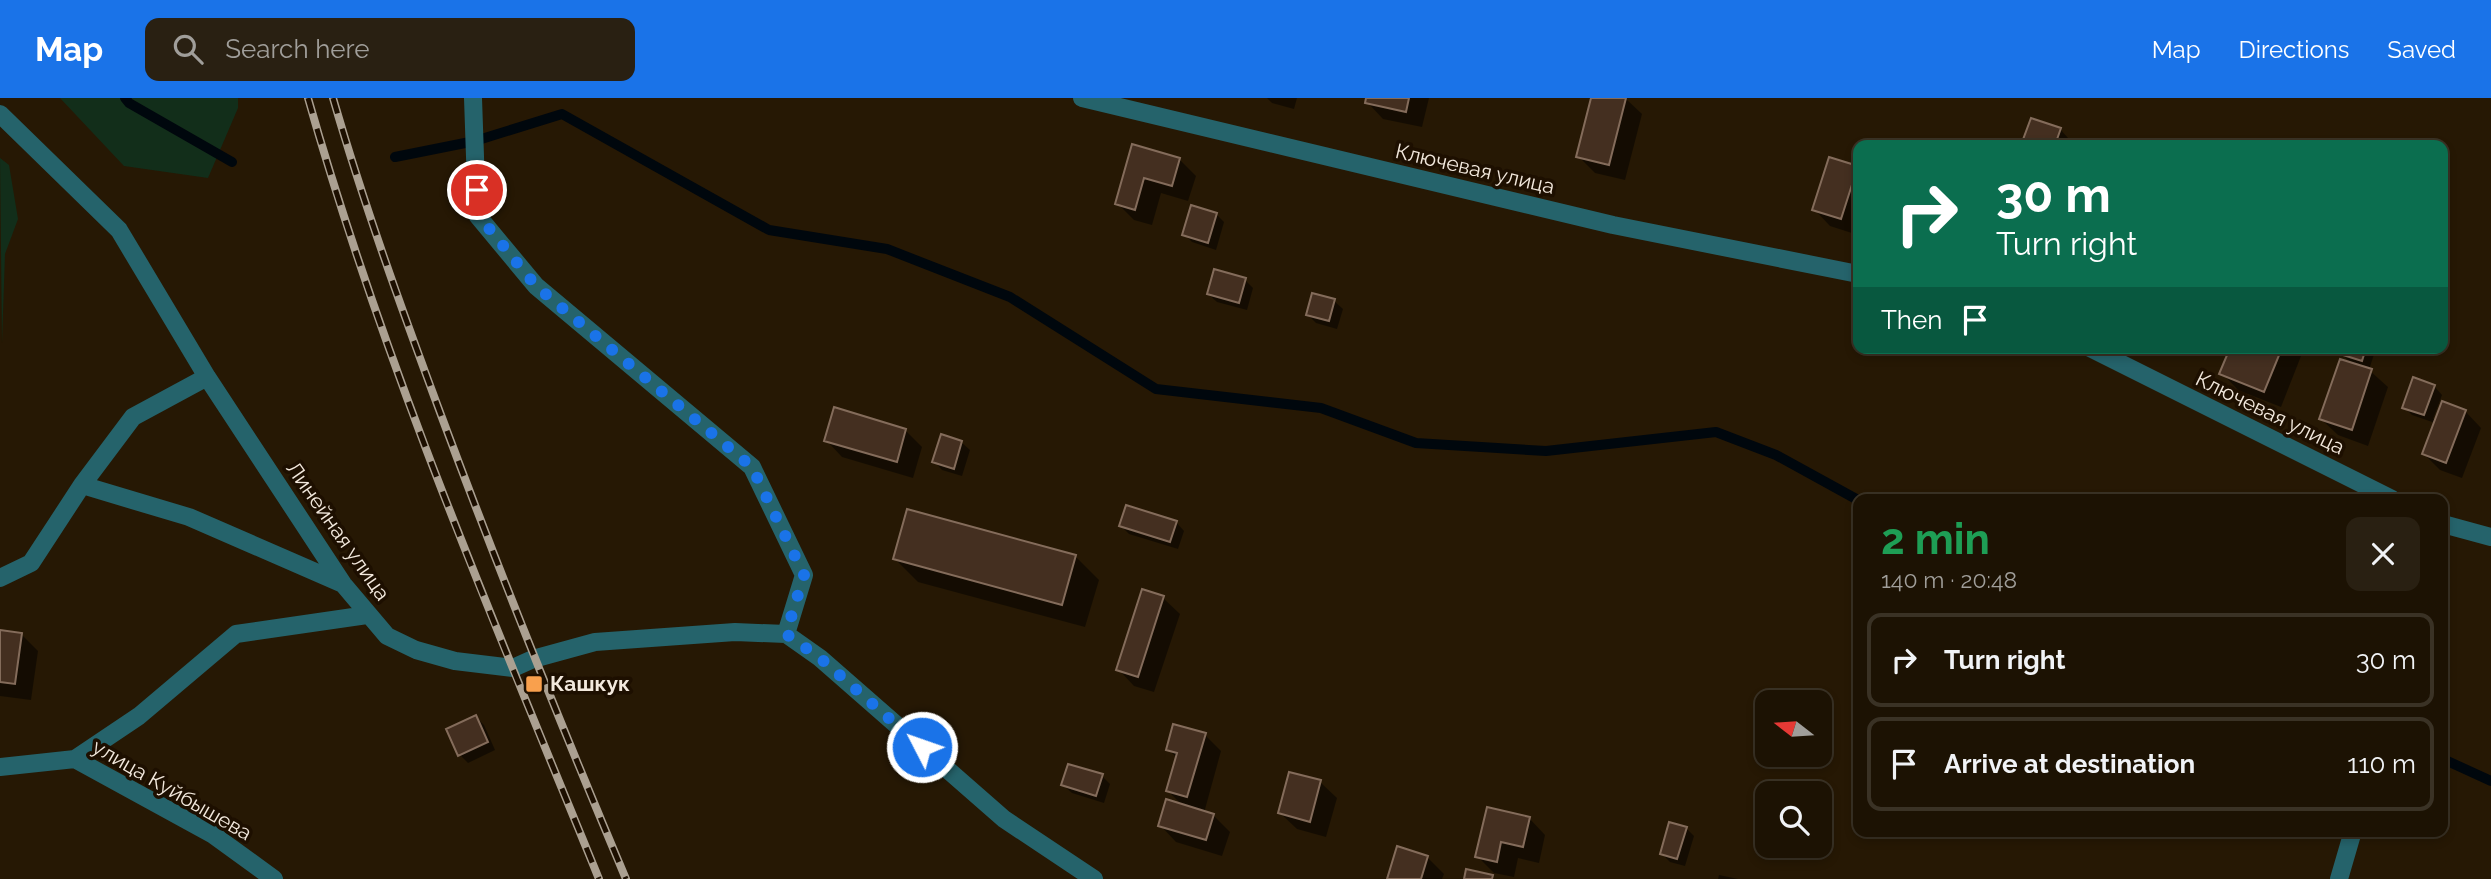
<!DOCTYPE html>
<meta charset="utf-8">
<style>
body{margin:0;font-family:Raleway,sans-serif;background:#292012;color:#f1f3f6;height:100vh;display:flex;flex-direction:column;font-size:26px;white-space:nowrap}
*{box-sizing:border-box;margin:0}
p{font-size:23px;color:#a09e9a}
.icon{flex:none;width:38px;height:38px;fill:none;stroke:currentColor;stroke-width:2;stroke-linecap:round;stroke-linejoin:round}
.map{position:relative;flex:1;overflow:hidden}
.details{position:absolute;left:1853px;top:396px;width:595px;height:343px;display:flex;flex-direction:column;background:#1c1203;border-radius:14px;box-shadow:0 4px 10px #0003,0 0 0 2px #3a3225}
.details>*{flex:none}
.top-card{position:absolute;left:1853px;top:42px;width:595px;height:214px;border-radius:14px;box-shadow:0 4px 10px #0003,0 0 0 2px #3a3225;background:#0b6e4f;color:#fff;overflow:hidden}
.needle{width:46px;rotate:287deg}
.controls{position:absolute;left:1755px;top:592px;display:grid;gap:14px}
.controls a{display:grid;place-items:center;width:77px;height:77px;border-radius:14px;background:#1c1203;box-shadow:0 4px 10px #0003,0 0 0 2px #3a3225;font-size:35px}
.pin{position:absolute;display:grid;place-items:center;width:60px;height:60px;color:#fff;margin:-30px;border:4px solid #fff;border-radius:50%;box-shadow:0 2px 7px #0007}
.me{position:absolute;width:77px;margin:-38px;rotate:311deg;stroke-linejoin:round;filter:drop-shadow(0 0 5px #0008)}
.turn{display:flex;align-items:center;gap:24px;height:147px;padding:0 28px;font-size:32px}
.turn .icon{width:91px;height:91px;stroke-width:2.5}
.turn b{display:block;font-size:49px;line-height:60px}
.then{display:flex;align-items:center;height:66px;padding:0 28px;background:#0003;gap:14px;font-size:26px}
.round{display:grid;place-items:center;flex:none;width:74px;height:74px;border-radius:14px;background:#292012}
.overview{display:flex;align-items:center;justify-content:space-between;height:119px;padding:0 28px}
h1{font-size:42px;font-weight:700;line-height:52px;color:#1e9e55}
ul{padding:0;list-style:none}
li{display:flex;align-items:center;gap:21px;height:94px;margin:0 14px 10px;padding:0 14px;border:4px solid #3a3225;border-radius:14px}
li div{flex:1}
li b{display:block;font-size:26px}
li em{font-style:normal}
header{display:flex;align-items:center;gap:42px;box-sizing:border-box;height:98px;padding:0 35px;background:#1a73e8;color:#fff}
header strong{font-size:33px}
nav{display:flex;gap:38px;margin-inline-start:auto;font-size:24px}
.search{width:490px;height:63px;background:#292012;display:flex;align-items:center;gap:18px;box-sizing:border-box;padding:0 24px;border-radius:14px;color:#a09e9a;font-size:26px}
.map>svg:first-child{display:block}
.green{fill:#122e1a}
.shadow{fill:#0007}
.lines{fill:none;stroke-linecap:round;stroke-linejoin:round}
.stream{stroke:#00070d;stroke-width:10}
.building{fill:#442f20;stroke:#846c5b;stroke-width:2}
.minor{stroke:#25636b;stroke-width:18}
.rail-casing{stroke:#aba091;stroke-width:8}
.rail{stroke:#1d0f00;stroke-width:5;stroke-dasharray:16;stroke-linecap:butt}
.route{stroke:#1a73e8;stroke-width:12;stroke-dasharray:0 21.6}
.poi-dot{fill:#f9a04d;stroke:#1d0f00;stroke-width:2.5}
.labels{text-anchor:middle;stroke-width:7;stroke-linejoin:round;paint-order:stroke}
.street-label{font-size:21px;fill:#f3e9dd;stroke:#1d0f00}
.poi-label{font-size:21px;font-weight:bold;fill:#f3e9dd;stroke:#1d0f00;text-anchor:start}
</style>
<header>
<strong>Map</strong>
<div class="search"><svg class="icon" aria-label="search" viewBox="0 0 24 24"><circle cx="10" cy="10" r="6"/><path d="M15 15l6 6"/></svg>Search here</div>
<nav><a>Map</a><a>Directions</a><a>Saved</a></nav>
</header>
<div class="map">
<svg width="2491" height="781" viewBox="0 0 2491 781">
<rect width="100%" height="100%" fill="#261804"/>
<path class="green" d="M60 0H238V10L208 80 124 68Z
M0 60 9 67 18 121 5 156 2 245Z"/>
<path class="shadow" d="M1267 0H1297L1294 11 1272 5Z
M1368 0H1429L1422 29 1383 21 1367 4Z
M1592 0H1625L1642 16 1625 82 1595 75 1578 58Z
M2032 22 2060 31 2068 40 2065 47H2023Z
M1134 48 1179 61 1196 78 1188 103 1161 95 1152 127 1134 122 1117 105Z
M1830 61 1858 70V137L1830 128 1814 111Z
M1216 116 1224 124 1216 152 1192 144 1184 136Z
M1245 182 1253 190 1247 212 1217 204 1208 196Z
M1334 203 1343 211 1337 231 1316 225 1308 217Z
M2232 250H2301L2303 253 2281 309 2238 292 2222 275Z
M2344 250H2376L2369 272 2388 289 2368 348 2338 337 2321 321 2352 266 2342 256Z
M2434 288 2442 297 2433 321 2465 313 2481 330 2462 380 2440 372 2424 356 2435 325 2412 317 2404 309Z
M905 332 922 349 913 380 842 359 826 342Z
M961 344 970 352 962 378 942 372 934 363Z
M1176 424 1184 433 1178 451 1129 436 1121 428Z
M1075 458 1099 482 1085 529 918 484 895 461Z
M1163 500 1180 516 1154 594 1134 588 1118 571Z
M0 534 22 537 38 553 31 602 0 598Z
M476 619 484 627 495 652 468 665 460 657Z
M1205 637 1221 653 1204 715 1213 717 1230 734 1222 758 1176 744 1160 727 1184 709 1168 693 1177 660 1168 651Z
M1102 678 1110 686 1104 705 1072 695 1063 687Z
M1320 684 1337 700 1326 739 1297 731 1280 715Z
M1529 720 1545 737 1539 765 1518 760 1514 779 1494 775 1477 758Z
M1686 730 1694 738 1685 768 1670 764 1662 756Z
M1427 759 1444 776 1442 781H1389Z
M1719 777 1738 781H1718Z"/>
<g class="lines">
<path class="stream" d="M125 0 129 5 232 64
M395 59 475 43 562 16 769 132 887 151 1010 199 1156 291 1321 310 1416 345 1546 353 1716 334 1776 357 1858 402
M2443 661 2491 683"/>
</g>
<path class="building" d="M1366 0H1409L1406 14 1365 5Z
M1591 0H1626L1609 67 1576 59Z
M2031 20 2061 30 2055 47H2021Z
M1132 46 1180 60 1172 88 1144 80 1135 112 1115 106Z
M1829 59 1858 68 1841 121 1812 112Z
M1191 107 1217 115 1208 145 1182 137Z
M1214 171 1246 180 1239 205 1207 196Z
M1312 195 1335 201 1329 223 1306 217Z
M2230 250H2282L2264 294 2219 276Z
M2342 250H2366L2362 263 2340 256Z
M2340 261 2372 271 2352 332 2319 321Z
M2413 279 2435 287 2424 317 2402 310Z
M2442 303 2466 312 2446 365 2422 356Z
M834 309 906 331 897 364 824 343Z
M941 336 962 343 954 371 932 364Z
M1126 407 1177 423 1170 444 1119 428Z
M907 411 1076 457 1062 507 893 461Z
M1142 491 1164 498 1138 579 1116 572Z
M0 532 22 535 15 586 0 584Z
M476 617 488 644 458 658 446 631Z
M1173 626 1206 635 1187 699 1166 693 1177 655 1166 652Z
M1068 666 1103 676 1096 698 1061 687Z
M1289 674 1321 682 1310 724 1278 715Z
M1166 701 1214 716 1206 742 1158 728Z
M1487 709 1530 719 1523 749 1501 744 1497 764 1475 759Z
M1669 724 1687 729 1677 761 1660 756Z
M1397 748 1428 758 1421 781H1387Z
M1466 771 1493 777 1492 781H1464Z"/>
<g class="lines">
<path class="minor" d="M473 0 477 117 536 188 752 369 804 477 786 536
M1082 0 1613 127 1858 176
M0 16 119 132 207 279 343 486 387 538 416 552 455 563 513 570 533 561 595 544 735 534 786 536 820 560 1004 721 1094 781
M2090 250 2392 401
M82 387 189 419 343 486
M2443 426 2491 439
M0 480 31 465 82 387 133 319 207 279
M75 661 139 618 236 536 367 517
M0 669 75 661 212 736 274 781
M2339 781 2353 733"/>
<defs>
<path id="rail" d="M308 0C384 267 494 524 599 781
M333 0C364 107 402 212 441 317 499 473 561 627 626 781"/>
</defs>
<use href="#rail" class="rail-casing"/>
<use href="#rail" class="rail"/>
</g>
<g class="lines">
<path class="route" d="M477 92 478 117 536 188 752 369 804 477 786 536 820 560 922 649"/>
</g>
<rect class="poi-dot" x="525" y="577" width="18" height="18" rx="3.5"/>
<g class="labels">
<g class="street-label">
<text transform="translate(1475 71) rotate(13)" y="7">Ключевая улица</text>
<text transform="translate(2270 315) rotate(26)" y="7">Ключевая улица</text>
<text transform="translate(338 433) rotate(55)" y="7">Линейная улица</text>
<text transform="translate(172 692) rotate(30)" y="7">улица Куйбышева</text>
</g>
<g class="poi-label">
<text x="550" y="593">Кашкук</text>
</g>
</g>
</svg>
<div class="controls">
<a><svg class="needle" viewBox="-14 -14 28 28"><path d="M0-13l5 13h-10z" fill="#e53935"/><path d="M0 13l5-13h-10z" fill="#a09e9a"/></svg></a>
<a><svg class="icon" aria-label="search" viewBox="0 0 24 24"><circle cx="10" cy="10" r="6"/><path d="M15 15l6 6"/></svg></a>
</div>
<div class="pin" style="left:477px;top:92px;background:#d93025"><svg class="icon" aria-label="arrive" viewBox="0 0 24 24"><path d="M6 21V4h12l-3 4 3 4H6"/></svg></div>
<svg class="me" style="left:922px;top:649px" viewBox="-20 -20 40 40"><circle r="17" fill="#1a73e8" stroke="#fff" stroke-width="3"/><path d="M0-11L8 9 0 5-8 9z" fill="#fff"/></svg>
<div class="top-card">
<div class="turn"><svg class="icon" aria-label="right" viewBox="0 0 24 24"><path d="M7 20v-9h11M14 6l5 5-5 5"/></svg><div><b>30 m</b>Turn right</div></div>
<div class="then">Then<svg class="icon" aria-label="arrive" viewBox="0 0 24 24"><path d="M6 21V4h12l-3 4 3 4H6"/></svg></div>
</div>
<section class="details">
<div class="overview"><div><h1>2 min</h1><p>140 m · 20:48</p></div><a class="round"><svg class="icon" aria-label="close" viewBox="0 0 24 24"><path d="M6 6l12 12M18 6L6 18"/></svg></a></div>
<ul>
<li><svg class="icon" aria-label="right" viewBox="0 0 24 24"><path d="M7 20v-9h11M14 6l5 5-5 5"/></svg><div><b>Turn right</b></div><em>30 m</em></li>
<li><svg class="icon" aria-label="arrive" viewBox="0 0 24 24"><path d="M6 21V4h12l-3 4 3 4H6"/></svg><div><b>Arrive at destination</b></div><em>110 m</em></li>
</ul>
</section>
</div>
